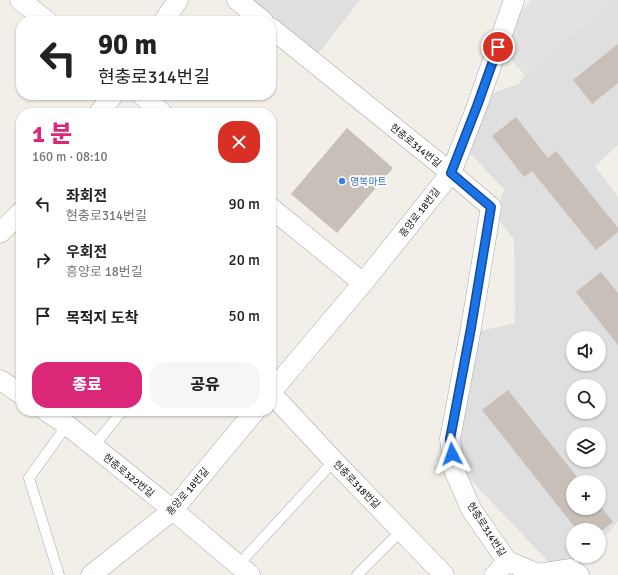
<!DOCTYPE html>
<html lang="ko">
<meta charset="utf-8">
<style>
body{margin:0;font-family:Signika,"Noto Sans KR",sans-serif;background:#f6f6f6;color:#222;height:100vh;display:flex;flex-direction:column;font-size:15px;white-space:nowrap}
*{box-sizing:border-box;margin:0}
p{font-size:13px;color:#767676}
.icon{flex:none;width:22px;height:22px;fill:none;stroke:currentColor;stroke-width:2;stroke-linecap:round;stroke-linejoin:round}
.map{position:relative;flex:1;overflow:hidden}
.drawer{position:absolute;left:16px;top:108px;width:260px;height:308px;display:flex;flex-direction:column;background:#fff;border-radius:16px;box-shadow:0 1px 3px #0004}
.drawer>*{flex:none}
.guide{position:absolute;left:16px;top:16px;width:260px;height:84px;border-radius:16px;box-shadow:0 1px 3px #0004;background:#fff;color:#222;overflow:hidden}
.tools{position:absolute;left:566px;top:331px;display:grid;gap:8px}
.tools a{display:grid;place-items:center;width:40px;height:40px;border-radius:50%;background:#fff;box-shadow:0 1px 3px #0004;font-size:20px}
.pin{position:absolute;display:grid;place-items:center;width:34px;height:34px;color:#fff;margin:-17px;border:2px solid #fff;border-radius:50%;box-shadow:0 1px 4px #0007}
.me{position:absolute;width:44px;margin:-22px;rotate:356deg;stroke-linejoin:round;filter:drop-shadow(0 0 3px #0008)}
.turn{display:flex;align-items:center;gap:14px;height:84px;padding:0 16px;font-size:18px}
.turn .icon{width:52px;height:52px;stroke-width:2.5}
.turn b{display:block;font-size:28px;line-height:34px}
.round{display:grid;place-items:center;flex:none;width:42px;height:42px;border-radius:16px;background:#f6f6f6}
.overview{display:flex;align-items:center;justify-content:space-between;height:68px;padding:0 16px}
h1{font-size:24px;font-weight:800;line-height:30px;color:#db2777}
.cta{display:flex;gap:8px;margin-top:auto;padding:8px 16px}
.cta a{flex:1;height:46px;border-radius:16px;background:#db2777;color:#fff;font-size:16px;font-weight:800;line-height:46px;text-align:center}
.cta a+a{background:#f6f6f6;color:#222}
ul{padding:0;list-style:none}
li{display:flex;align-items:center;gap:12px;height:56px;padding:0 16px}
li div{flex:1}
li b{display:block;font-size:15px}
li em{font-style:normal}
.map>svg:first-child{display:block}
.residential{fill:#e0dfdf;fill-rule:evenodd}
.parking{fill:#e2e2e2}
.building{fill:#c7bfb8}
.lines{fill:none;stroke-linecap:round;stroke-linejoin:round}
.service-casing{stroke:#a9a9a9;stroke-width:11}
.minor-casing{stroke:#a9a9a9;stroke-width:21}
.service{stroke:#fff;stroke-width:10}
.minor{stroke:#fff;stroke-width:20}
.route-casing{stroke:#114b97;stroke-width:10}
.route{stroke:#1a73e8;stroke-width:7}
.shop-dot{fill:#3f7fe0;stroke:#fff;stroke-width:1.5}
.labels{text-anchor:middle;stroke-width:4;stroke-linejoin:round;paint-order:stroke}
.street-label{font-size:10px;fill:#222;stroke:#fff}
.shop-label{font-size:10px;fill:#366cbe;stroke:#fff;text-anchor:start}
</style>
<div class="map">
<svg width="618" height="575" viewBox="0 0 618 575">
<rect width="100%" height="100%" fill="#f2efe9"/>
<path class="residential" d="M246 0H360L317 55Z
M612 0H618V145L595 166 618 197V521L599 543V530H573V556H587L571 575H561L462 471 450 430 467 334 515 323 514 239 496 217 504 189 461 144 470 101 519 84 525 75ZM573 338H599V364H573ZM573 386H599V412H573ZM573 434H599V460H573ZM573 482H599V508H573Z"/>
<path class="parking" d="M532 0H612L525 75 491 39Z"/>
<path class="building" d="M618 44V83L592 104 573 80Z
M516 117 548 158 556 151 618 228V232L596 250 532 171 524 177 492 136Z
M347 128 393 168 337 233 291 194Z
M601 272 618 293V345L576 292Z
M508 390 581 482H573V508H599V504L613 522 603 530H577L482 410Z"/>
<g class="lines">
<defs>
<path id="service" d="M93 447 122 411
M238 565 334 461
M59 575 29 478 67 425
M357 575 401 531"/>
<path id="minor" d="M20 0 47 21
M237 0 263 21
M164 21 178 0
M271 28 451 173 491 207 471 328 450 439 454 470 471 509 507 561 538 574 571 569 579 575
M142 95 162 113
M99 113 113 95
M271 208 363 283
M0 233 21 212
M0 380 21 394
M271 392 363 283 451 173 477 106 514 0
M271 393 334 461 444 575
M46 411 67 425 173 510 250 575
M91 575 173 510 255 411
M495 575 507 561"/>
</defs>
<use href="#service" class="service-casing"/>
<use href="#minor" class="minor-casing"/>
<use href="#service" class="service"/>
<use href="#minor" class="minor"/>
</g>
<g class="lines">
<defs>
<path id="route" d="M452 454 450 439 471 328 491 207 451 173 477 106 498 47"/>
</defs>
<use href="#route" class="route-casing"/>
<use href="#route" class="route"/>
</g>
<circle class="shop-dot" cx="342" cy="181" r="4"/>
<g class="labels">
<g class="street-label">
<text transform="translate(416 145) rotate(39)" y="4">현충로314번길</text>
<text transform="translate(419 212) rotate(-52)" y="4">흥양로 18번길</text>
<text transform="translate(129 475) rotate(39)" y="4">현충로322번길</text>
<text transform="translate(357 484) rotate(46)" y="4">현충로318번길</text>
<text transform="translate(187 491) rotate(-49)" y="4">흥양로 18번길</text>
<text transform="translate(487 529) rotate(57)" y="4">현충로314번길</text>
</g>
<g class="shop-label">
<text x="350" y="185">영복마트</text>
</g>
</g>
</svg>
<div class="tools">
<a><svg class="icon" aria-label="sound" viewBox="0 0 24 24"><path d="M4 9h4l5-4v14l-5-4H4zM17 9q2 3 0 6"/></svg></a>
<a><svg class="icon" aria-label="search" viewBox="0 0 24 24"><circle cx="10" cy="10" r="6"/><path d="M15 15l6 6"/></svg></a>
<a><svg class="icon" aria-label="layers" viewBox="0 0 24 24"><path d="M12 4l9 5-9 5-9-5zM3 14l9 5 9-5"/></svg></a>
<a>+</a>
<a>−</a>
</div>
<div class="pin" style="left:498px;top:47px;background:#d93025"><svg class="icon" aria-label="arrive" viewBox="0 0 24 24"><path d="M6 21V4h12l-3 4 3 4H6"/></svg></div>
<svg class="me" style="left:452px;top:454px" viewBox="-20 -20 40 40"><path d="M0-17L14 15 0 8-14 15z" fill="#1a73e8" stroke="#fff" stroke-width="4"/></svg>
<div class="guide">
<div class="turn"><svg class="icon" aria-label="left" viewBox="0 0 24 24"><path d="M17 20v-9H6M10 6l-5 5 5 5"/></svg><div><b>90 m</b>현충로314번길</div></div>
</div>
<section class="drawer">
<div class="overview"><div><h1>1 분</h1><p>160 m · 08:10</p></div><a class="round" style="background:#d93025;color:#fff"><svg class="icon" aria-label="close" viewBox="0 0 24 24"><path d="M6 6l12 12M18 6L6 18"/></svg></a></div>
<ul>
<li><svg class="icon" aria-label="left" viewBox="0 0 24 24"><path d="M17 20v-9H6M10 6l-5 5 5 5"/></svg><div><b>좌회전</b><p>현충로314번길</p></div><em>90 m</em></li>
<li><svg class="icon" aria-label="right" viewBox="0 0 24 24"><path d="M7 20v-9h11M14 6l5 5-5 5"/></svg><div><b>우회전</b><p>흥양로 18번길</p></div><em>20 m</em></li>
<li><svg class="icon" aria-label="arrive" viewBox="0 0 24 24"><path d="M6 21V4h12l-3 4 3 4H6"/></svg><div><b>목적지 도착</b></div><em>50 m</em></li>
</ul>
<div class="cta"><a>종료</a><a>공유</a></div>
</section>
</div>
